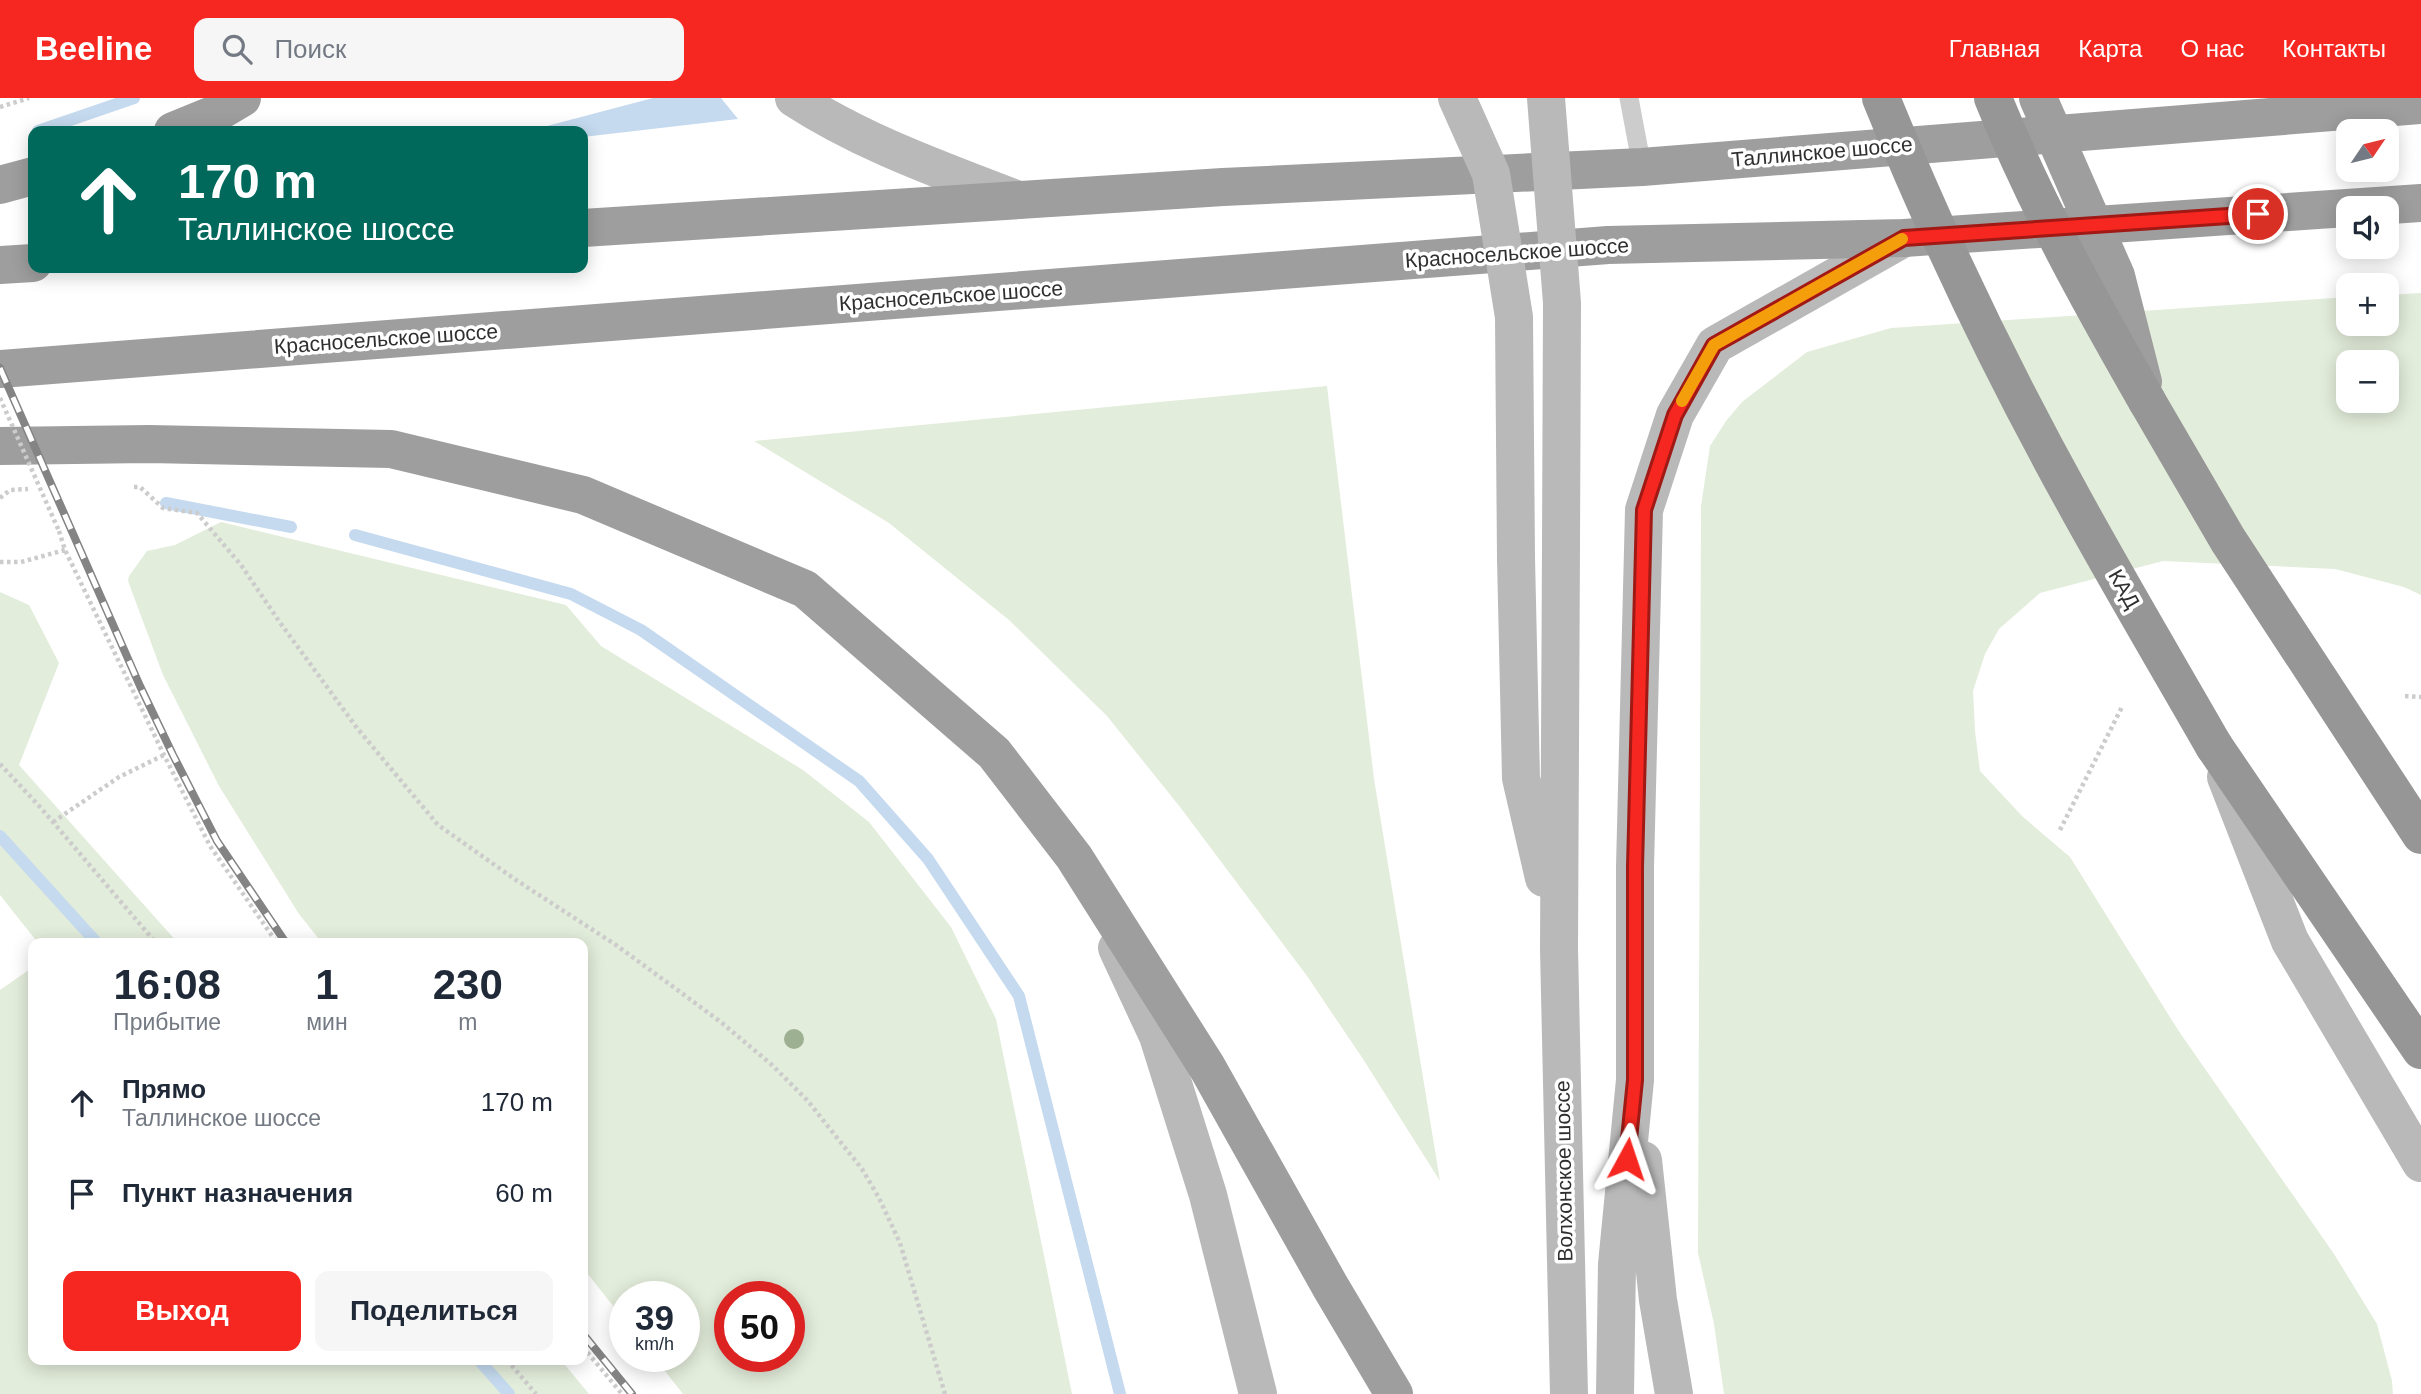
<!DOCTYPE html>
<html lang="ru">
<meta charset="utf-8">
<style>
body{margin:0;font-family:Arial,sans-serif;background:#f6f6f7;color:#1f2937;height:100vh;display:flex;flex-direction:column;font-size:26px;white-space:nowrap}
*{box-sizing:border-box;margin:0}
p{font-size:23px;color:#747a83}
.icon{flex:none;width:38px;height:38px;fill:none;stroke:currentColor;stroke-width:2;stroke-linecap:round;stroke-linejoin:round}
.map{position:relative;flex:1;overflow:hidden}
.details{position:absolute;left:28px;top:840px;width:560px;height:427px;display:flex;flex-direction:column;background:#fff;border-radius:14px;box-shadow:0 4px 18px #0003}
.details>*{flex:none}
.top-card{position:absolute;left:28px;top:28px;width:560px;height:147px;border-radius:14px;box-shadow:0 4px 18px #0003;background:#00695c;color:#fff;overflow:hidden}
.needle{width:46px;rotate:55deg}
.controls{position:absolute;left:2336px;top:21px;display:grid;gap:14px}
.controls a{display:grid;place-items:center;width:63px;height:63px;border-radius:14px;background:#fff;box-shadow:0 4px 18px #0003;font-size:35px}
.speed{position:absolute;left:609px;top:1183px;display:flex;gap:14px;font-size:35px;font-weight:700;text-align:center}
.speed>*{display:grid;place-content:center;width:91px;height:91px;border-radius:50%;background:#fff;box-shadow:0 4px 18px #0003;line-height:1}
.speed small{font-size:18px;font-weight:400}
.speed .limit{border:10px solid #d22;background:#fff;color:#111}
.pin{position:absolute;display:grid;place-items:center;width:60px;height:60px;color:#fff;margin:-30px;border:4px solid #fff;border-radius:50%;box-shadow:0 2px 7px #0007}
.me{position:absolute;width:77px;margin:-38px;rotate:5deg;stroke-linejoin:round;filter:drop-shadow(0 0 5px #0008)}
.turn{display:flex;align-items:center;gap:24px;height:147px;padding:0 35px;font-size:32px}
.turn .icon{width:91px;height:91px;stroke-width:2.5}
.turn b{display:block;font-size:49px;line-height:60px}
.eta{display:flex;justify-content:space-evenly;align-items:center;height:119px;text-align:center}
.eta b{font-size:42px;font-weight:800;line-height:49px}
.action{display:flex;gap:14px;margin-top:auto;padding:14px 35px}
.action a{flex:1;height:80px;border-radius:14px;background:#f62720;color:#fff;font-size:28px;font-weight:800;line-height:80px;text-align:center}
.action a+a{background:#f6f6f7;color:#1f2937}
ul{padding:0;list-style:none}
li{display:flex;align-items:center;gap:21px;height:91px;padding:0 35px}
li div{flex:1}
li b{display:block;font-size:26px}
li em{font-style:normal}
header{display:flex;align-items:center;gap:42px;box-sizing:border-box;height:98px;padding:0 35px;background:#f62720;color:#fff}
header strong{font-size:33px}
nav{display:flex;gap:38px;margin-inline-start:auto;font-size:24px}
.search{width:490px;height:63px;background:#f6f6f7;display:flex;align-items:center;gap:18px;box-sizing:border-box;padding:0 24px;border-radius:14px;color:#747a83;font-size:26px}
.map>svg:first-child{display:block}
.green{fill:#e3eddb;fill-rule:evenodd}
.water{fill:#c5daef}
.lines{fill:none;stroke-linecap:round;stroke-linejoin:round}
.stream{stroke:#c5daef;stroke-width:12}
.path{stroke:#ccc;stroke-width:4.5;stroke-dasharray:3.5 3.5;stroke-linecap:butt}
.service{stroke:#ccc;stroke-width:19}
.secondary{stroke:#b9b9b9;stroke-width:38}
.trunk{stroke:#9e9e9e;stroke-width:38}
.motorway{stroke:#969696;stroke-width:38}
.rail-casing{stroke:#848484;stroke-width:8}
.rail{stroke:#fff;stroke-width:5;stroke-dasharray:16;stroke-linecap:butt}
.path-bridge{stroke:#ccc;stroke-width:4.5;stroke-dasharray:3.5 3.5;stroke-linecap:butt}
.secondary-bridge{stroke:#b9b9b9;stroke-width:38}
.trunk-bridge{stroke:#9e9e9e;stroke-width:38}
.motorway-bridge{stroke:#969696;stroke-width:38}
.tree{fill:#9db092}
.route-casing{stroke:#a01915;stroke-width:18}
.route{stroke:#f62720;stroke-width:12}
.slow{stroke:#f59e0b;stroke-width:12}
.labels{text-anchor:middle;stroke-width:7;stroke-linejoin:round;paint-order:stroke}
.street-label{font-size:21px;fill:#2f2f2f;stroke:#fff}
</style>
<header>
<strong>Beeline</strong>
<div class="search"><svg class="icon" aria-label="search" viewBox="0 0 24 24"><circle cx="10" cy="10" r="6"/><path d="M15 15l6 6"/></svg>Поиск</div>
<nav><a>Главная</a><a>Карта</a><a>О нас</a><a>Контакты</a></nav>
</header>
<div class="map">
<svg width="2421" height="1296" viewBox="0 0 2421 1296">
<rect width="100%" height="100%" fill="#fff"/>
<path class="green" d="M2421 195V497L2404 489 2335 471 2163 463 2040 495 1999 531 1985 556 1973 593 1975 633 1980 673 2023 719 2070 759 2178 932 2334 1156 2377 1226 2392 1283 2393 1296H1724L1714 1226 1698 1155 1701 408 1710 348 1726 323 1742 304 1807 254 1891 230 2348 199V226H2387V197ZM2348 264H2387V303H2348Z
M1327 288 1374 681 1440 1083 1363 961 1307 878 1180 709 1107 618 1009 522 889 425 754 343Z
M221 424 566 507 601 548 803 672 869 724 951 829 996 921 1072 1296H683L653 1258H684V1199H625V1223L583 1170V845H322L299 816 219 688 163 577 128 483 129 478 147 453 175 447ZM730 1199H789V1258H730Z
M0 494 29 507 59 565 19 667 178 845H38L0 797Z
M33 869V1262H561L589 1296H0V892Z"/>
<path class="water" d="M653 0H721L738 21 583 39V33H528Z"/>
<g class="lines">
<path class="stream" d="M38 33 134 0
M166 405 291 429
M355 437 571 496 641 532 859 683 928 761 1019 898 1120 1296
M0 738 97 845
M479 1262 509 1296"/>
<path class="path" d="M0 9 29 0
M134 389H140L163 410 197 415 241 467 281 526 357 630 438 727 516 782 616 847 668 885 722 925 772 967 807 1002 862 1071 879 1100 900 1145 945 1296
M0 400 10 392 28 391
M59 433 65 452 164 657 210 748 277 845
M0 464H21L65 452
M2405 598 2421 599
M0 666 41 710 156 845
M53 724 119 679 164 657
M2060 732 2122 609
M583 1249 622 1296
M507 1262 536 1296"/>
<path class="service" d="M1629 0 1642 69"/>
<path class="secondary" d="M794 0C863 45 941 72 1018 102
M1561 447 1559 851 1569 1296
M1516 460 1521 680 1544 780
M2226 679 2290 843 2421 1065
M1117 850 1158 938 1208 1097 1258 1296
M1643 1062 1658 1202 1674 1296
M1615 1296 1617 1166 1635 982V769L1644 412 1675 317 1715 247 1904 140"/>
<path class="trunk" d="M173 33 215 16 242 0
M0 87 33 78
M583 130 1223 89 1642 69 2421 7
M0 167 33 165
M0 271 1608 147 1904 140 2421 105
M0 348 149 346 391 351 583 397 805 491 994 655 1074 759 1207 969 1330 1188 1394 1296"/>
<path class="motorway" d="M2147 303 2228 442 2421 737
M2214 648 2421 952"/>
<defs>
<path id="rail" d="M0 270 140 588 173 657 217 743 286 845
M583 1236 632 1296"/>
</defs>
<use href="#rail" class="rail-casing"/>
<use href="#rail" class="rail"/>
<path class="path-bridge" d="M0 300 59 433"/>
<path class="secondary-bridge" d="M1457 0 1491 76 1514 219 1516 460
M1546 0 1562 205 1561 447"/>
<path class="trunk-bridge" d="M2038 0 2116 178 2143 284"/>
<path class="motorway-bridge" d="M1881 0C1937 138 2002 273 2074 403 2119 485 2167 566 2214 648
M1993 0C2035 105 2091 205 2147 303"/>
</g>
<circle class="tree" cx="794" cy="941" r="10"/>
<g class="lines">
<defs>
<path id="route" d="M1627 1061 1635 982V769L1644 412 1675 317 1714 247 1904 140 2258 116"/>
</defs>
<use href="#route" class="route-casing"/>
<use href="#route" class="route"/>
<path class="slow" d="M1682 303 1714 247 1902 141"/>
</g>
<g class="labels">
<g class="street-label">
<text transform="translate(1822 54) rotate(-5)" y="7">Таллинское шоссе</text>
<text transform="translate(1517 155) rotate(-4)" y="7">Красносельское шоссе</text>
<text transform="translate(951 198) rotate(-4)" y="7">Красносельское шоссе</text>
<text transform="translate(386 241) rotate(-4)" y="7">Красносельское шоссе</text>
<text transform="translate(2124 491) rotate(60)" y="7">КАД</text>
<text transform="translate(1564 1073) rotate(-91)" y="7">Волхонское шоссе</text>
</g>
</g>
</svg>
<div class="controls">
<a><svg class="needle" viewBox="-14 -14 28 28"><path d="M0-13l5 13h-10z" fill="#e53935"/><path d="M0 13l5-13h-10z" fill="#747a83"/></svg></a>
<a><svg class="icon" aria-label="sound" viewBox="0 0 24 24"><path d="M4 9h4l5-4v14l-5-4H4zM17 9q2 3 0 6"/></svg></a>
<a>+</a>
<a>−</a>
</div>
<div class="speed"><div>39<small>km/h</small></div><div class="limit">50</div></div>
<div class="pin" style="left:2258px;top:116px;background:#d93025"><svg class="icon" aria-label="arrive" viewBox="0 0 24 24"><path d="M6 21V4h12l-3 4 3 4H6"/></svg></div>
<svg class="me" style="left:1627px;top:1061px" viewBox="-20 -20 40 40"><path d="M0-17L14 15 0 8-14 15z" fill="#f62720" stroke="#fff" stroke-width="4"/></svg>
<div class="top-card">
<div class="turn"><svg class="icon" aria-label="ahead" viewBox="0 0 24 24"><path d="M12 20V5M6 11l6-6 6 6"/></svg><div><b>170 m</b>Таллинское шоссе</div></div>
</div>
<section class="details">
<div class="eta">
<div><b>16:08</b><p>Прибытие</p></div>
<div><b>1</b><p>мин</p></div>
<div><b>230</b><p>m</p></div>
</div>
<ul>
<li><svg class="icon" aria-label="ahead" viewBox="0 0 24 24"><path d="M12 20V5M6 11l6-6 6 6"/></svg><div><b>Прямо</b><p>Таллинское шоссе</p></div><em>170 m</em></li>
<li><svg class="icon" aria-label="arrive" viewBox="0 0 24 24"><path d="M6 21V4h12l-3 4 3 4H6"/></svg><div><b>Пункт назначения</b></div><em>60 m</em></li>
</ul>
<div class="action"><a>Выход</a><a>Поделиться</a></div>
</section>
</div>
